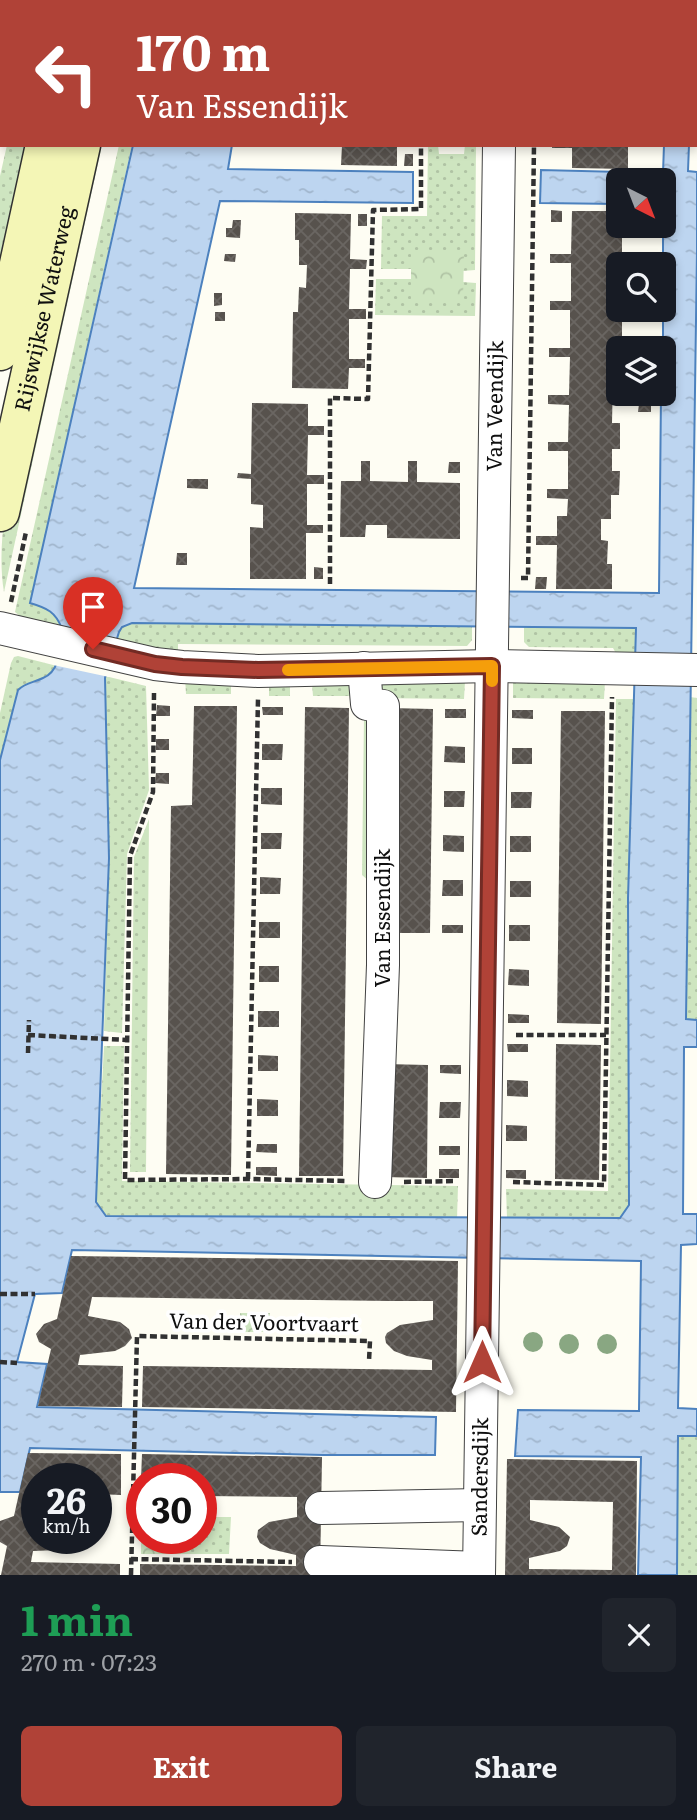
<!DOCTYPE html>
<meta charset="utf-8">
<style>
body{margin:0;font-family:Literata,serif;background:#20242c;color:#f1f3f6;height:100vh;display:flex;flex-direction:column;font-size:26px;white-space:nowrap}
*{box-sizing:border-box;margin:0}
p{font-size:23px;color:#9ea1a6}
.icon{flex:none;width:38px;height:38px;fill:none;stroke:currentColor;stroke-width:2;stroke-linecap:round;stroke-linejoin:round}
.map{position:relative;height:1575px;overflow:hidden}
.panel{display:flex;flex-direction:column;background:#171b24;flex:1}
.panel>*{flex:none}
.banner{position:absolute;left:0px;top:0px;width:698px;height:147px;box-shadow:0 4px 10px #0003;background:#b04237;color:#fff;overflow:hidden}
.needle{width:46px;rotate:138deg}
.tools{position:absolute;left:606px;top:168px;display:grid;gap:14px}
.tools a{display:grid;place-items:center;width:70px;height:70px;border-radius:10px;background:#171b24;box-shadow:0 4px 10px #0003;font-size:35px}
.speed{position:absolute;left:21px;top:1463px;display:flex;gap:14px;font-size:35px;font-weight:700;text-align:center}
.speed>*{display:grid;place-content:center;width:91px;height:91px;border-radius:50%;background:#171b24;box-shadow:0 4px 10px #0003;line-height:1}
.speed small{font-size:18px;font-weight:400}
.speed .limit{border:10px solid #d22;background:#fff;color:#111}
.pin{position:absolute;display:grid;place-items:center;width:60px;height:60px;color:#fff;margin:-72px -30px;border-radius:50% 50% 50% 0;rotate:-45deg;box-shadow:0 0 7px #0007}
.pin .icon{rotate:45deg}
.me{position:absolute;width:77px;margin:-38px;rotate:0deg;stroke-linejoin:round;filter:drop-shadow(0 0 5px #0008)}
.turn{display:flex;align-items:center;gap:24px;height:147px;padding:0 21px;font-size:32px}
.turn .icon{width:91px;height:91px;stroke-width:2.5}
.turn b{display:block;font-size:49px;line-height:60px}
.round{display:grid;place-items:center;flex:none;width:74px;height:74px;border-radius:10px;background:#20242c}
.headline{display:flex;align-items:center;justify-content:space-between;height:119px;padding:0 21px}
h1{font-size:42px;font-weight:700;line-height:52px;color:#1e9e55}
.action{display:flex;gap:14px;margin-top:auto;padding:14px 21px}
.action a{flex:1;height:80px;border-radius:10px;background:#b04237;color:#fff;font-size:28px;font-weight:700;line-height:80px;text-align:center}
.action a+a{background:#20242c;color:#f1f3f6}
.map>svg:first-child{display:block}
.grass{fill:url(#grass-dots)}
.park{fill:url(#park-crowns)}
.water{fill:url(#water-ripples);stroke:#4c81be;stroke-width:2;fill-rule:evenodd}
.pier{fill:#fefdf3}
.building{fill:url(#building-cross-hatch);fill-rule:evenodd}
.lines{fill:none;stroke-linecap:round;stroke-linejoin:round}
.street-casing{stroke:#424242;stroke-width:34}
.secondary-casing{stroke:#313131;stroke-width:41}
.path{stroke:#313131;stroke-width:4.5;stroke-dasharray:7 3.5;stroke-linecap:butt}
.street{stroke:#fff;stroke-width:32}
.secondary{stroke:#f4f6b6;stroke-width:38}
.tree{fill:#89a782}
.route-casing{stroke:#722b24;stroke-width:18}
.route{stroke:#b04237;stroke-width:12}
.slow{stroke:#f59e0b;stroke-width:12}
.labels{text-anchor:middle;stroke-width:7;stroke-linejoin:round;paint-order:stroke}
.street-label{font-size:21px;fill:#0f0f0f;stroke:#fff}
</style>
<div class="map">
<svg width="697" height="1575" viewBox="0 0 697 1575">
<defs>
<pattern id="grass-dots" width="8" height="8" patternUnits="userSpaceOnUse" patternTransform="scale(1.75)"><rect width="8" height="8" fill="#cee5c0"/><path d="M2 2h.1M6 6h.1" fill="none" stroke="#b0c3a4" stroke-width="1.8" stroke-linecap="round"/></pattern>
<pattern id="park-crowns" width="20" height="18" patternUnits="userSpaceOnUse" patternTransform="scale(1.75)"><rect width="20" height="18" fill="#cee5c0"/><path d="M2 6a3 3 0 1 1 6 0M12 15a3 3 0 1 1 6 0" fill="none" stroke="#b0c3a4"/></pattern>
<pattern id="water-ripples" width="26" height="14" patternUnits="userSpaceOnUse" patternTransform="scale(1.75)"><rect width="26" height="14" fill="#bdd5f0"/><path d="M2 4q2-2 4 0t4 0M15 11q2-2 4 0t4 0" fill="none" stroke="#a1b6cd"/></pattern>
<pattern id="building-cross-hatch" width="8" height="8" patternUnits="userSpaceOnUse" patternTransform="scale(1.75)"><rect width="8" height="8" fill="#57524d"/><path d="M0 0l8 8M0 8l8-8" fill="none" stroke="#6a6662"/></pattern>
</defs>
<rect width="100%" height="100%" fill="#fefdf3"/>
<path class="grass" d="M7 145H37L0 314V176Z
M87 145H102L4 592C0 569 1 539 5 515Z
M119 145H132L30 602C48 609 55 609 62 629L25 620 15 612Z
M428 145H438L439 154H464L465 145H476L475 270 463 271V250L411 251V269H381L382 216H427Z
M376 279H411L412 302H463V282L476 283 475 316 375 315Z
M132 623 472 626V640L467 646 178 644V652L115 641 122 627Z
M524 627 636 628 635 656 618 657 613 648 529 647 524 642Z
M18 656 57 666C47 681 31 679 18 690L0 760V713L11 663 14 657Z
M105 676 146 686 149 790 127 854 122 1033 104 1031 109 858Z
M185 677H231V694H186Z
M269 680H360V696H313L312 684H290V696H269Z
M373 680 465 681 464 699 373 698Z
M513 680 605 681 604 699 513 698Z
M690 697 697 698V1020H686Z
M616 699H634L629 1205 620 1218H507L506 1189 608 1191Z
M364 717 379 718 378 889 362 875Z
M149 819 146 1172H130L134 857Z
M104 1046H124L122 1181 458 1186 457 1218 107 1216 96 1203Z
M678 1435 697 1436V1575H677Z
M201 1517H231L229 1554H171V1538H201Z"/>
<path class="park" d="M411 250H464L463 302H411Z
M240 1313H270L269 1332H240Z
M141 1517 142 1538H171V1554H141Z"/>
<path class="water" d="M133 145H232L228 169 413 172V203L220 201 134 588 659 593 661 394H663V180H618V204L540 203 541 170 663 173 664 145H689L688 171 697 172V251L686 1019 697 1020V1047H684L683 1214H697V1244L681 1245 678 1408 697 1409V1436H678L677 1575H638L641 1457 515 1456 518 1410 639 1411 641 1261 72 1250 62 1293 35 1294 17 1362 47 1364 37 1407 436 1417 435 1455H323L30 1448 20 1492H0V760L18 690C26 682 33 683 43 678 61 671 60 646 62 629 56 612 47 608 30 603ZM132 623 636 628 628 898 629 1205 620 1218 106 1216 96 1202 109 858 105 678 119 632 122 627Z"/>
<path class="pier" d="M59 629 120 642 109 677 53 665Z"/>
<path class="building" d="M342 145H397V166L341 165Z
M552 145H628V169L572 168V148H552Z
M405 154H413V166H404Z
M551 210 562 211V222H551Z
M572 211H618V226H622V259H639V264H618V310H622V348H618V377H613L612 423H620V449H612V471H620L619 495H611V519H601V540L608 541 607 564H612V589H556L557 545H536V536H557V516H567L568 499 547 498V489H568V451H548V442H568L569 405 548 404V395H569L570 357H549V348H570V310H550V301H571V263H550V254H571Z
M295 213 351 214 350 259 367 260 366 269H350L349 309H366V319H349V359H365V368H349L348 389 292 388 293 312H298L299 287 306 288 307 265H299V240H295Z
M358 214H367V226H358Z
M233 220H241L240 238 226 237V228H232Z
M225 254H236L235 262 224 261Z
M214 293H222V305L214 306Z
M215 312H225V321H215Z
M252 403 308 404V426H324V435H308L307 475H324V484H307V525H323V533H306V579H250V527L263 528V505L251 504V479L237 478 238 473 251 474Z
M639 404H651V412H638Z
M361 461H370V481L408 482V461H417V482L460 483V539L387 538V525H366L365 537H340L341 481H361Z
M449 462H460V473H448Z
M187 479H208V489L187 488Z
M177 553H187V565H176Z
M314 567 323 568V579H314Z
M536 577H547L546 589H535Z
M157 705 170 706V716H156Z
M194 706H237L231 1175 166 1174 171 806 192 805Z
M262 707H283V715H263Z
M305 707 349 708 343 1176H299Z
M389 708 433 709 430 933H386Z
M445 709H466V718H445Z
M512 710H533V719L512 718Z
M561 711H605L601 1024 557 1023Z
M156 739H169V750H156Z
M262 744H283L282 760H262Z
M445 746 465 747V763L444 762Z
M512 748H532V764H512Z
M156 773H169V784L155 783Z
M261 788H282V805L261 804Z
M444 791H465L464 807H444Z
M511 792H532L531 808H511Z
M261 833H282L281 849H261Z
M443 835 464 836V852L443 851Z
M510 836H531V852H510Z
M260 877 281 878 280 894H260Z
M443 880H463V896H442Z
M510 881H531V897H510Z
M259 922H280V938H259Z
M442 925H463V933H442Z
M509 925H530V941H509Z
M259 966H279V982H259Z
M509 969 529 970V986L508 985Z
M258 1011H279V1027H258Z
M508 1014 529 1015V1023H508Z
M507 1044H528V1052H508Z
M556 1044 601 1045 599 1180 555 1179Z
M258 1055 278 1056V1071H258Z
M384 1064 428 1065 427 1178 383 1177Z
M440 1065H461V1074L440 1073Z
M507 1080 528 1081V1097L507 1096Z
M257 1099 278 1100V1116H257Z
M440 1102H461L460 1118H439Z
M506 1125 527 1126V1141H506Z
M257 1144H277V1153L256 1152Z
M439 1146H460V1155H439Z
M256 1167H277V1176L256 1175Z
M439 1169H459V1178H439Z
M506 1170H526V1179L506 1178Z
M71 1256 458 1261 456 1412 142 1407 143 1366 432 1370V1360L407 1356 394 1351 386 1343 385 1337 387 1333 400 1325 433 1320V1301H391L92 1297 88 1316 120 1322 129 1329 132 1338 125 1346 115 1351 80 1355 78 1365 123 1366 122 1407 38 1406 51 1349 39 1342 36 1334 44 1324 57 1319Z
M28 1453 121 1454V1495L96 1494V1479H37V1538H88L73 1547 60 1550 33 1551 31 1562 120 1564V1575H1L7 1546 0 1542V1521L14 1516Z
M142 1454 322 1457 320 1575H140V1564L296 1566V1555L270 1549 260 1543 257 1537 258 1530 269 1522 297 1517V1497L201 1496V1479H141Z
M507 1459 637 1461 636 1575H505ZM530 1500 613 1502 612 1570 529 1569V1558L560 1551 567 1546 570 1537 559 1527 530 1520Z"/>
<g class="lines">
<defs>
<g id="street">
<path d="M501 2V0"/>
<path d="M0 628 155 664 182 667 258 671 492 666 697 670"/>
<path d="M364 668 367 704 383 706V965L375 1182"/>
<path d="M321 1508 480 1505"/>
<path d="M320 1562 479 1568"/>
<path id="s1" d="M479 1575 499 145"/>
</g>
<g id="secondary">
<path d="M77 2V0"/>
<path d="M112 2V0"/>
<path d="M0 351 45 145"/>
<path id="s2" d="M0 512 81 145"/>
</g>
</defs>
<use href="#street" class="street-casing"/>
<use href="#secondary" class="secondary-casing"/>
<path class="path" d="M422 2V0
M536 2V0
M521 578H528L534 145
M330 584V398L368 399 373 210 421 209V145
M11 602 26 532
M154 693 153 792 130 856 125 1180 248 1179 347 1181
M28 1035 127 1040
M516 1035H606
M28 1053 29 1020
M248 1179 258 699
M404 1182 455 1181
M513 1182 604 1185 612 697
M0 1294H35
M0 1362 17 1363
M131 1559 292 1562
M131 1575 137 1336 370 1341 369 1361"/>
<use href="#street" class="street"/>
<use href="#secondary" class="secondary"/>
</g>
<g class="tree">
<circle cx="533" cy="1342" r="10"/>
<circle cx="569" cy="1344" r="10"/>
<circle cx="607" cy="1344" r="10"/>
</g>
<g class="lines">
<defs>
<path id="route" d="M93 649 155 664 182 667 258 670 492 666 482 1362"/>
</defs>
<use href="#route" class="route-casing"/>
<use href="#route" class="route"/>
<path class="slow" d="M288 670 492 666V681"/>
</g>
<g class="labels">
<g class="street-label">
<text dy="7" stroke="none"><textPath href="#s2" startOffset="208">Rijswijkse Waterweg</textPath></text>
<text dy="7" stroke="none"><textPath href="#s1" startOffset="1169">Van Veendijk</textPath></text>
<text transform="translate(383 918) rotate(-90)" y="7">Van Essendijk</text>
<text transform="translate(264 1323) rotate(1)" y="7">Van der Voortvaart</text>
<text dy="7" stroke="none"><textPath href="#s1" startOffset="98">Sandersdijk</textPath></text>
</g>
</g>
</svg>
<div class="tools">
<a><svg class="needle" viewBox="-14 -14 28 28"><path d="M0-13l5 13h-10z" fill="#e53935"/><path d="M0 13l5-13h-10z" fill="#9ea1a6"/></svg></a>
<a><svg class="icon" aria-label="search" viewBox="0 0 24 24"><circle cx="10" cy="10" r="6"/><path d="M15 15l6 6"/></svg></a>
<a><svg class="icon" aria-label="layers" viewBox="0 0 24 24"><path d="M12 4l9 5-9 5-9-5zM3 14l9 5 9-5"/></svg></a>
</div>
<div class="speed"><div>26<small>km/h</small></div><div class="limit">30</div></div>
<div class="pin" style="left:93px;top:649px;background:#d93025"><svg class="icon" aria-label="arrive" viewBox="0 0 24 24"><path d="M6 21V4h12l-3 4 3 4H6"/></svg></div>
<svg class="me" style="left:482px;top:1362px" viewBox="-20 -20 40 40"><path d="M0-17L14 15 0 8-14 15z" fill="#b04237" stroke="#fff" stroke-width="4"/></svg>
<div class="banner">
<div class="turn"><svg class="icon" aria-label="left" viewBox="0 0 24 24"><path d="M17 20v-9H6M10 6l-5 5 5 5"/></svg><div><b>170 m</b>Van Essendijk</div></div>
</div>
</div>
<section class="panel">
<div class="headline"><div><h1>1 min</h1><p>270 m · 07:23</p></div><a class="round"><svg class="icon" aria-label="close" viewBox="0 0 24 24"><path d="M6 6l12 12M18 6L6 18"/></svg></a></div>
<div class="action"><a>Exit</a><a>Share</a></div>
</section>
